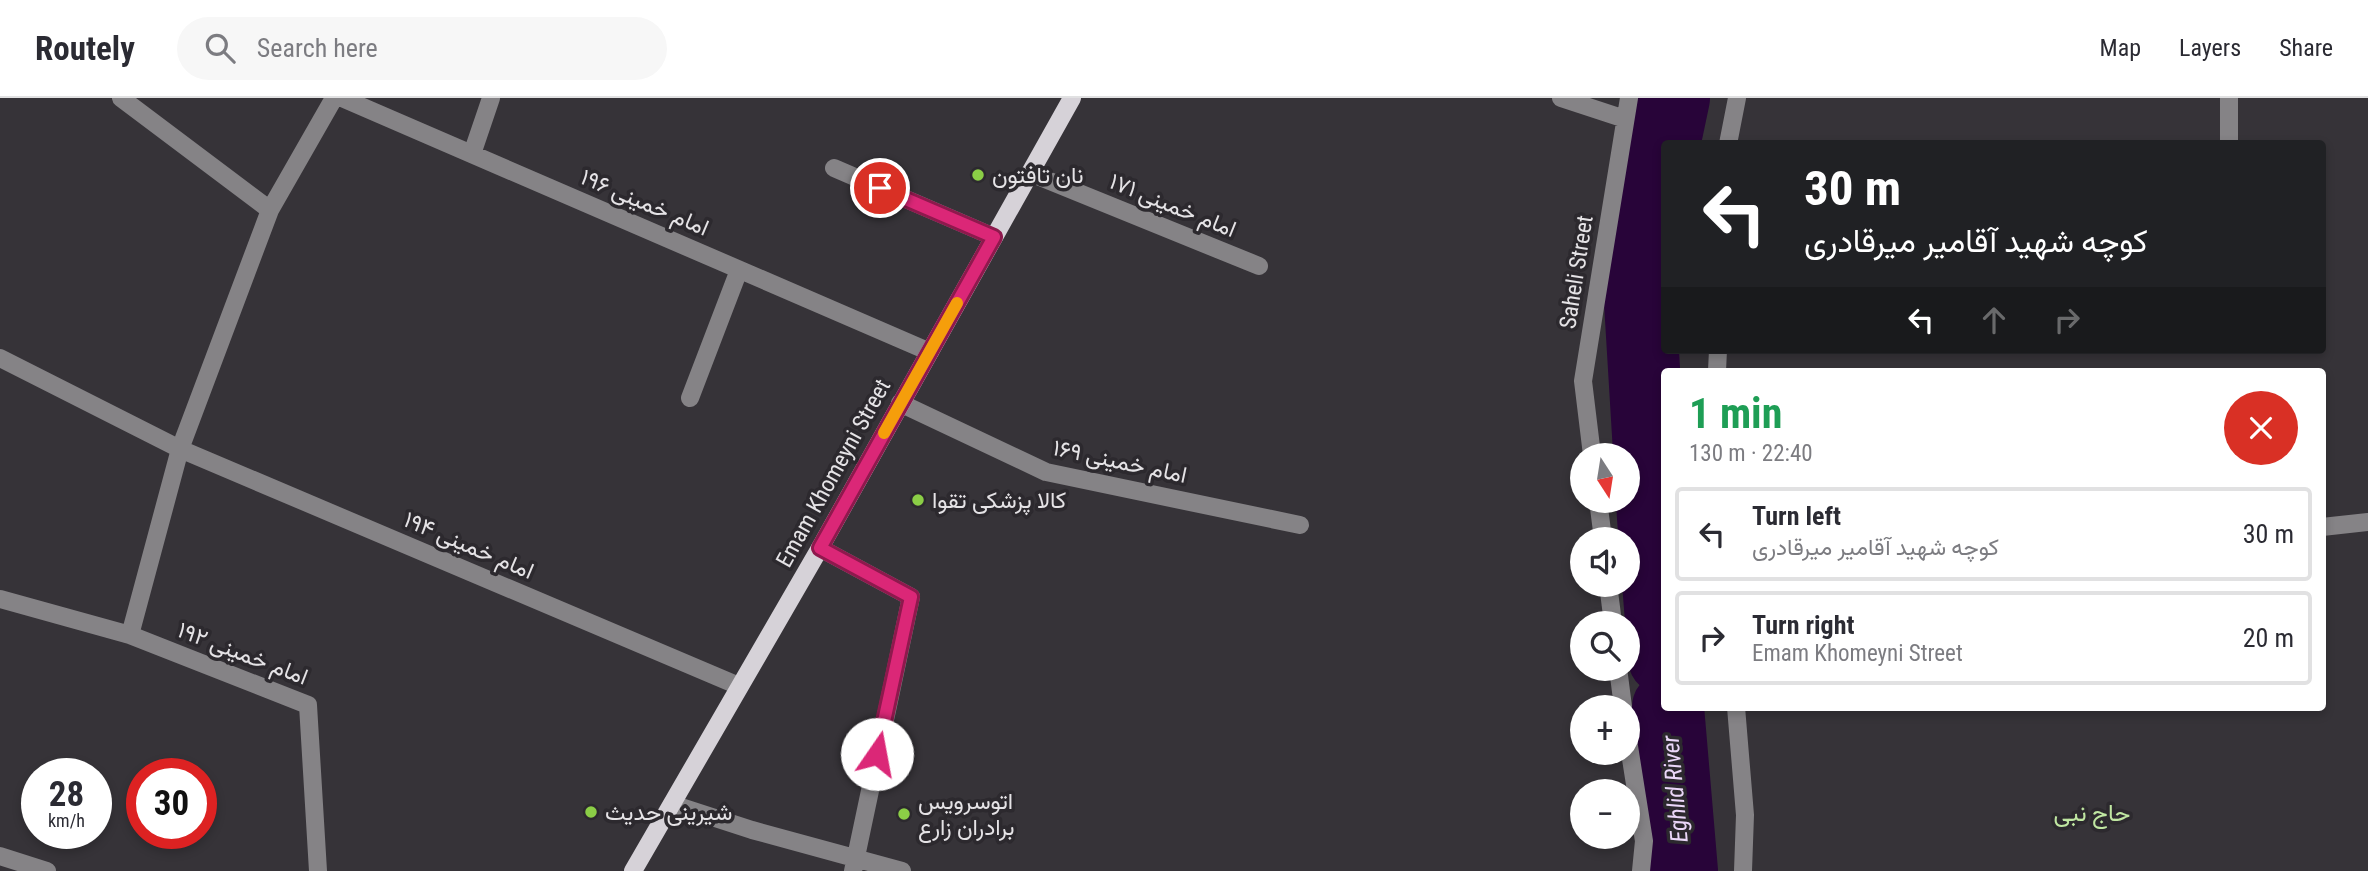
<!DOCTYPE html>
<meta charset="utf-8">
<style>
body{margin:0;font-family:"Roboto Condensed",Vazirmatn,sans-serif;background:#f7f7f7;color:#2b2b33;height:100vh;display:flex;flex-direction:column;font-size:26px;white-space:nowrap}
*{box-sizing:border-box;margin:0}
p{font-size:23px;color:#7c7c81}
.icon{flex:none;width:38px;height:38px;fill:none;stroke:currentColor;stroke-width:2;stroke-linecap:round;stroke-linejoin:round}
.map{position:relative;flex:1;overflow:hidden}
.drawer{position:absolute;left:1661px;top:270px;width:665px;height:343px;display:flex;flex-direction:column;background:#fff;border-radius:7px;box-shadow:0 4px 10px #0003}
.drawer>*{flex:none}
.hud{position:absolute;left:1661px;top:42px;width:665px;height:214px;border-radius:7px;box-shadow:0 4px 10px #0003;background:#202124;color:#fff;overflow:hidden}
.needle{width:46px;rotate:168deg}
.controls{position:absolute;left:1570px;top:345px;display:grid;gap:14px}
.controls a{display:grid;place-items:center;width:70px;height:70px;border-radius:50%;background:#fff;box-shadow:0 4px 10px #0003;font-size:35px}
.speed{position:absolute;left:21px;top:660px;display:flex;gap:14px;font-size:35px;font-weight:700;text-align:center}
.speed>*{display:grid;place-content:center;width:91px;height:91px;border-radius:50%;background:#fff;box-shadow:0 4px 10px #0003;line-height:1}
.speed small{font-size:18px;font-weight:400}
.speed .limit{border:10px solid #d22;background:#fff;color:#111}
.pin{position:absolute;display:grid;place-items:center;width:60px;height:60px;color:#fff;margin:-30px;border:4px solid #fff;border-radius:50%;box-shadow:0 2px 7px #0007}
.me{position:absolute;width:77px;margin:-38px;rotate:12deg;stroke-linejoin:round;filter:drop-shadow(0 0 5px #0008)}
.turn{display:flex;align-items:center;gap:24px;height:147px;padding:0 28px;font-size:32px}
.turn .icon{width:91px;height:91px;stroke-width:2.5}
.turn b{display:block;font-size:49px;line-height:60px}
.lanes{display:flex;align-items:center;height:66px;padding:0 28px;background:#0003;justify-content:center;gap:35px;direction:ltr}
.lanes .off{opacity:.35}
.round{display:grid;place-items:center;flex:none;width:74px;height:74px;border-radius:37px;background:#f7f7f7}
.summary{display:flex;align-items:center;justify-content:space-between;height:119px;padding:0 28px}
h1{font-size:42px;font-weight:700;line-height:52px;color:#1e9e55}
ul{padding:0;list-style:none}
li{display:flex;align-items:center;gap:21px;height:94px;margin:0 14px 10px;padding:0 14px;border:4px solid #e1e1e2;border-radius:7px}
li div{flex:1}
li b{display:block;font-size:26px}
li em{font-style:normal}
header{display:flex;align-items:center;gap:42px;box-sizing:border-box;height:98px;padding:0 35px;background:#fff;border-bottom:2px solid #e1e1e2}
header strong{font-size:33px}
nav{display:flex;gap:38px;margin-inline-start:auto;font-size:24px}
.search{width:490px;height:63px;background:#f7f7f7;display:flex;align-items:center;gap:18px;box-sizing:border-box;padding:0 24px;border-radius:38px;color:#7c7c81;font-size:26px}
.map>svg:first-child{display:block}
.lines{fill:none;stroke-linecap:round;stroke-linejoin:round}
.river{stroke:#280439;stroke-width:72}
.minor{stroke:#858386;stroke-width:18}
.major{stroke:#d6d2d8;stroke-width:18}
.route-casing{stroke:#8e194d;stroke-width:18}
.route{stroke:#db2777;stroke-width:12}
.slow{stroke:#f59e0b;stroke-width:12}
.poi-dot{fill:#8bce46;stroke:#2c292e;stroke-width:2.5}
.labels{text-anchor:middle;stroke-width:7;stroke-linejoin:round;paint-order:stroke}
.poi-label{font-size:23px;fill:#e5e3e6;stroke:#2c292e;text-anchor:start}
.street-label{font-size:23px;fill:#e5e3e6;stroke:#2c292e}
.water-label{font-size:24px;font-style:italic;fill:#ebd7f9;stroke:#2c292e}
.neighbourhood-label{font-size:24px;fill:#c0e7a2;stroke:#2c292e}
</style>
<header>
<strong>Routely</strong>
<div class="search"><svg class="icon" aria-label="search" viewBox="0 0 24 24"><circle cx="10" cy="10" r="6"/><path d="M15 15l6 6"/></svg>Search here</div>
<nav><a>Map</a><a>Layers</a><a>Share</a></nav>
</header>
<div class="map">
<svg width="2368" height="773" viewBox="0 0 2368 773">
<rect width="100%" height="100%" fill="#363338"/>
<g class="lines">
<path class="river" d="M1664 561 1653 420 1638 171 1674 0
M1668 609 1682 773"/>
<path class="minor" d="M121 0 270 112
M342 0 930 254
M1561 0 1625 21
M1728 46 1737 0
M2229 46V0
M472 56 491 0
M834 70 994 139
M1030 75 1259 168
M0 260 180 351 739 588
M1717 273 1718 252
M690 300 739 172
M900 305 1046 374 1300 427
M1592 357 1583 283 1629 0
M1598 402 1603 441
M2322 429 2368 424
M820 450 911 499 853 773
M1608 486 1613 525
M0 501 130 537 308 607 318 773
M130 537 180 351 270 112 334 0
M1618 570 1623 609
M1736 609 1745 717 1743 773
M1628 642 1644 743 1641 773
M672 706 752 732 902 773
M0 758 47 773"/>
<path class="major" d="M633 773 820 450 1072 0"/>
</g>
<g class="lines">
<defs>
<path id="route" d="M877 656 911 499 820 450 994 139 880 90"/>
</defs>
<use href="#route" class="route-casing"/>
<use href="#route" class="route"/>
<path class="slow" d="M884 335 957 205"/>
</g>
<g class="poi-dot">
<circle cx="978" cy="77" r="7"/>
<circle cx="918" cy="402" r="7"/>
<circle cx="591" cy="714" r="7"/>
<circle cx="904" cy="716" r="7"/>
</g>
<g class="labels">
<g class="poi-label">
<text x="992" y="85">نان تافتون</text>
<text x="932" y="410">کالا پزشکی تقوا</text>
<text x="918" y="711">اتوسرویس<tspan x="918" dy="26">برادران زارع</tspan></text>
<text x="605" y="722">شیرینی حدیث</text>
</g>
<g class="street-label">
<text transform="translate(645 104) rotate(23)" y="8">امام خمینی ۱۹۶</text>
<text transform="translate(1173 107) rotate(22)" y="8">امام خمینی ۱۷۱</text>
<text transform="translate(1576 174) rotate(-81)" y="8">Saheli Street</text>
<text transform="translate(1120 363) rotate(12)" y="8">امام خمینی ۱۶۹</text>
<text transform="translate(833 375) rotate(-61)" y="8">Emam Khomeyni Street</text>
<text transform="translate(469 447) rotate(23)" y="8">امام خمینی ۱۹۴</text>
<text transform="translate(243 555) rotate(21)" y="8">امام خمینی ۱۹۲</text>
</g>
<g class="water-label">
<text transform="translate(1675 691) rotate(-95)" y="8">Eghlid River</text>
</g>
<g class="neighbourhood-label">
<text x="2092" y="723">حاج نبی</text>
</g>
</g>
</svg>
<div class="controls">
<a><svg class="needle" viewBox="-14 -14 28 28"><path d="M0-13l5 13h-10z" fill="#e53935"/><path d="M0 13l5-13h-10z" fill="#7c7c81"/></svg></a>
<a><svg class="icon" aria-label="sound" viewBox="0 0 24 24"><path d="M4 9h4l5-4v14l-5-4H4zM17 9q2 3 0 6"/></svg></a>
<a><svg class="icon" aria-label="search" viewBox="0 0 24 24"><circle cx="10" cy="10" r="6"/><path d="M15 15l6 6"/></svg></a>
<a>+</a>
<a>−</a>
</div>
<div class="speed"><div>28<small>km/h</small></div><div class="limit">30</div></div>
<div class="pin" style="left:880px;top:90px;background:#d93025"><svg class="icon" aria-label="arrive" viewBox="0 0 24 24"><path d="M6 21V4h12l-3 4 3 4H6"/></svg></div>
<svg class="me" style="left:877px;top:656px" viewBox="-20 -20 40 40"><circle r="19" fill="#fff"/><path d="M0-13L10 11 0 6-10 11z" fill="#db2777"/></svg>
<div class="hud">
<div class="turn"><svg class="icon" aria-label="left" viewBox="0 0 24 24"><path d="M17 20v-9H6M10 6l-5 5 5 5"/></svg><div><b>30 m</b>کوچه شهید آقامیر میرقادری</div></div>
<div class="lanes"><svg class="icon" aria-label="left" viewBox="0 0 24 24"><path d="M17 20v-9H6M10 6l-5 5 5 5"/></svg><svg class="icon off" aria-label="ahead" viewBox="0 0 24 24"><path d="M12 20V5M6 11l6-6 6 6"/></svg><svg class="icon off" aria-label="right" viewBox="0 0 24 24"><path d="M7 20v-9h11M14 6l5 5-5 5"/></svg></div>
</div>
<section class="drawer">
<div class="summary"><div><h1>1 min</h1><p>130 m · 22:40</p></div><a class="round" style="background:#d93025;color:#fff"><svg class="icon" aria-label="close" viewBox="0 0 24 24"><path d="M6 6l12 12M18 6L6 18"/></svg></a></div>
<ul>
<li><svg class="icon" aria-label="left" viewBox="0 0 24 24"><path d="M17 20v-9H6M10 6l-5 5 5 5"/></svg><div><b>Turn left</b><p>کوچه شهید آقامیر میرقادری</p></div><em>30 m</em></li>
<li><svg class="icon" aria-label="right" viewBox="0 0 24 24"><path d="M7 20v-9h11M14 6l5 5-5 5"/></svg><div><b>Turn right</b><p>Emam Khomeyni Street</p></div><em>20 m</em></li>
</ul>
</section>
</div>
